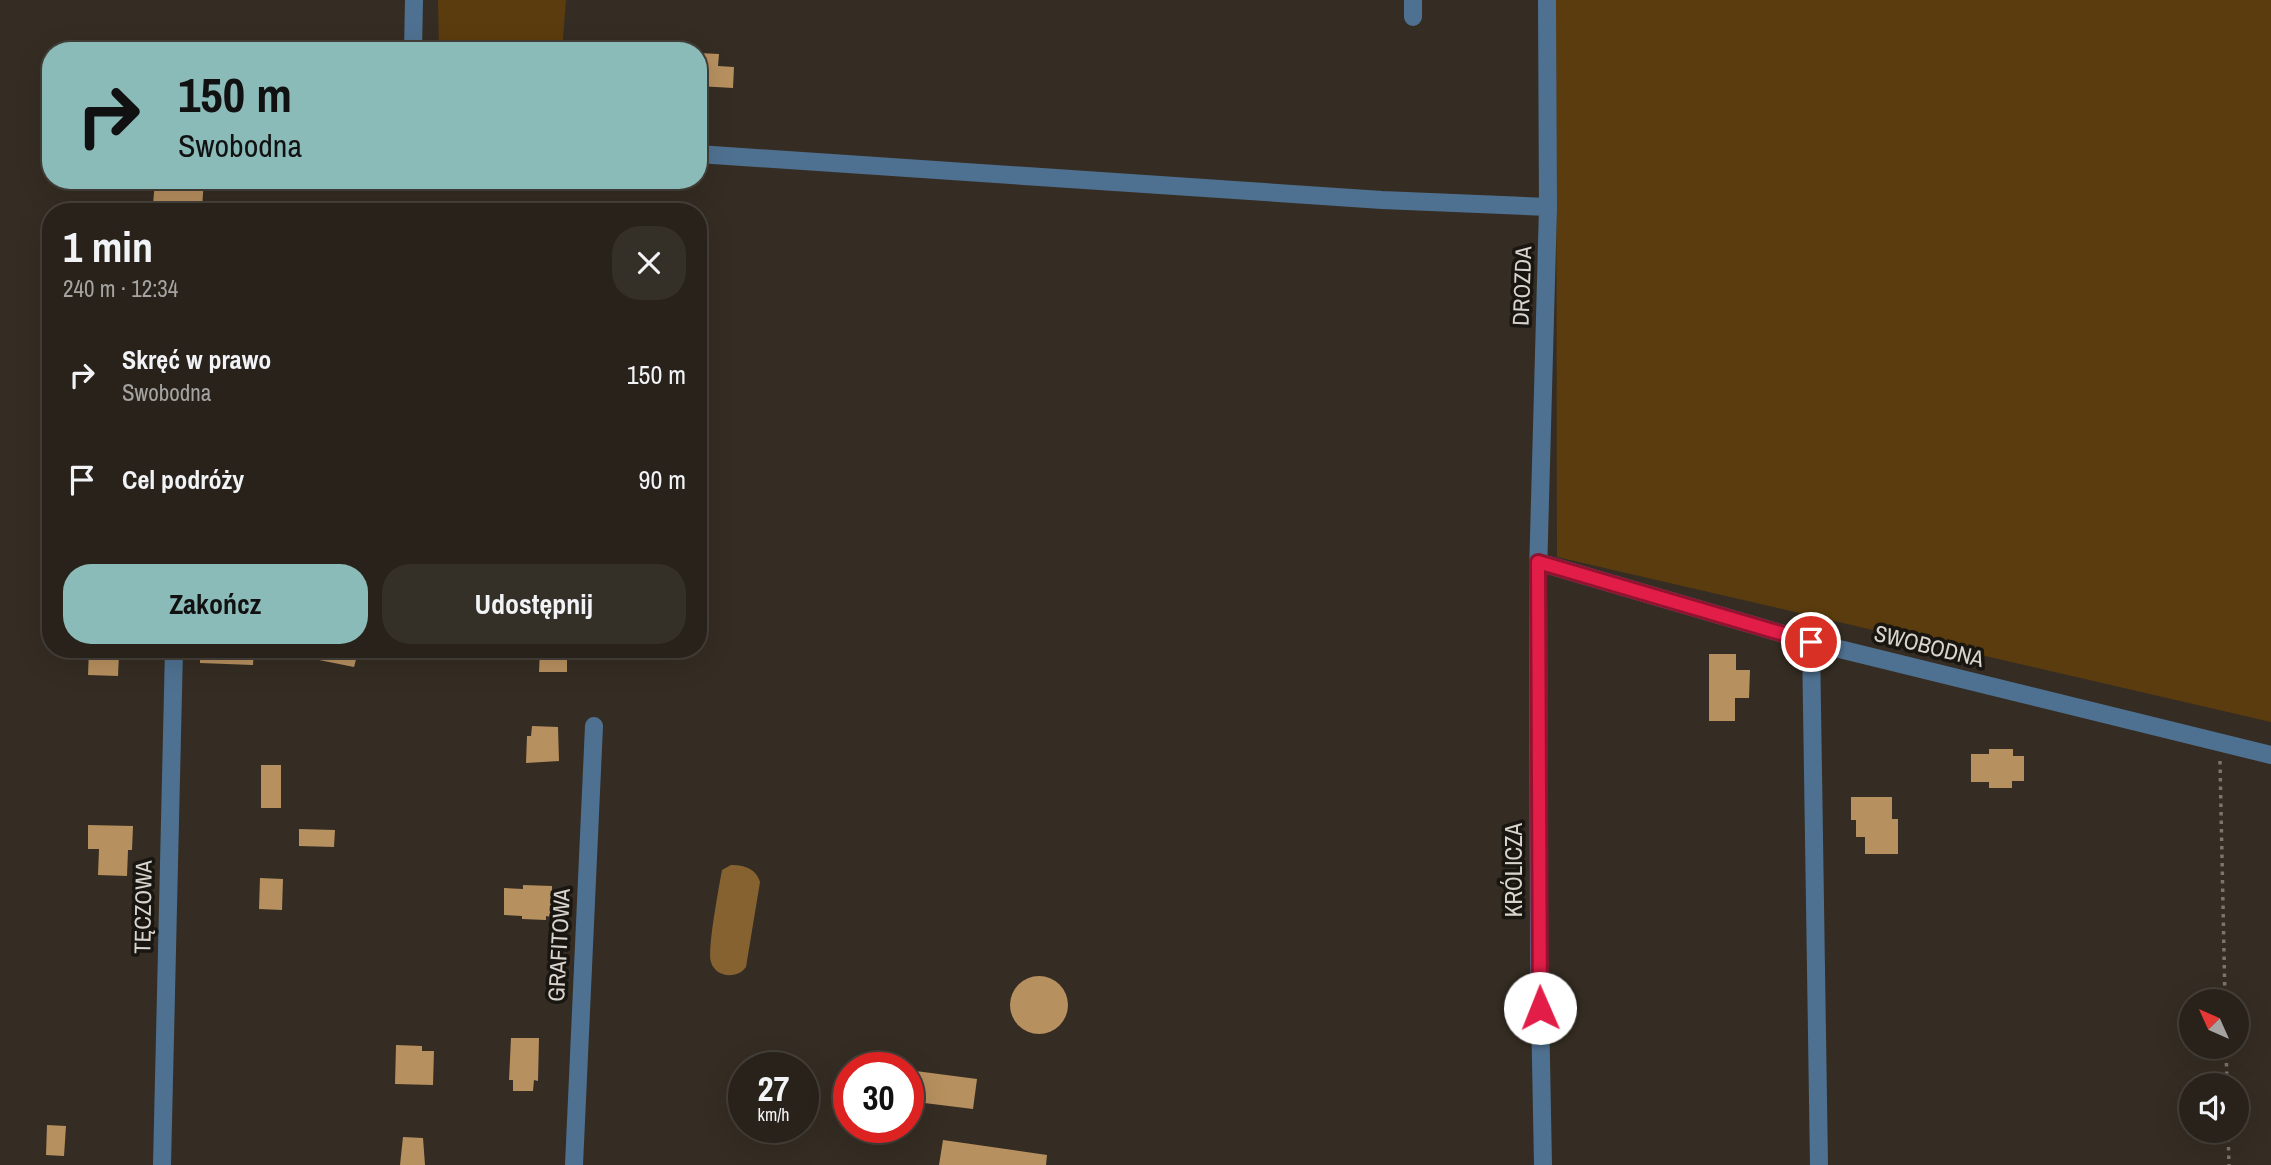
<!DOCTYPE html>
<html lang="pl">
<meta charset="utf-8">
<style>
body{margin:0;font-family:"Archivo Narrow",sans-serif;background:#342f27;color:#f1f3f6;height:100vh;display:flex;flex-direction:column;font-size:26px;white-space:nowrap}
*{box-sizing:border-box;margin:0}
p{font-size:23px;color:#a5a4a2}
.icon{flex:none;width:38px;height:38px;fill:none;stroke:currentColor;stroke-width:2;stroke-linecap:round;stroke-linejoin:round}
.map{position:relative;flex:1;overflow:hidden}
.sheet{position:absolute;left:42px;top:203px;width:665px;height:455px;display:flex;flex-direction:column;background:#28221a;border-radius:28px;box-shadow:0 7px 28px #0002,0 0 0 2px #443f39}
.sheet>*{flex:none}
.top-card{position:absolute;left:42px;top:42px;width:665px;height:147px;border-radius:28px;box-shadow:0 7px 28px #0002,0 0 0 2px #443f39;background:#8bbbb9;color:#111;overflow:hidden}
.needle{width:46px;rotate:315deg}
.controls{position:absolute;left:2179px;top:989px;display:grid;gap:14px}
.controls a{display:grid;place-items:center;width:70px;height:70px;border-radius:50%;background:#28221a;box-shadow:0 7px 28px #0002,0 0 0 2px #443f39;font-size:35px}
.speed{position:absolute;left:728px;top:1052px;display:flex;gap:14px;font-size:35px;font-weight:700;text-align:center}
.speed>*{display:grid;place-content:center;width:91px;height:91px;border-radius:50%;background:#28221a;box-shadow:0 7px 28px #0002,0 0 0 2px #443f39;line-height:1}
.speed small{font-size:18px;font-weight:400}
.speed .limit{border:10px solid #d22;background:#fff;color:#111}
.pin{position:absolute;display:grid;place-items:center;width:60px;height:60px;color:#fff;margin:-30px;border:4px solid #fff;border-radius:50%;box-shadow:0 2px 7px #0007}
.me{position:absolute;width:77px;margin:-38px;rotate:359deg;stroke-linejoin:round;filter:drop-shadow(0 0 5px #0008)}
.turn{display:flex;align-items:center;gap:24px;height:147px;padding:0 21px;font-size:32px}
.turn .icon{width:91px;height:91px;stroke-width:2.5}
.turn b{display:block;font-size:49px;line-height:60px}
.round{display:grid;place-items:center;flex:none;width:74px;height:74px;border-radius:28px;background:#342f27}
.headline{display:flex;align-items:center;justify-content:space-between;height:119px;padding:0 21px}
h1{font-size:42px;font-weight:800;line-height:52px}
.button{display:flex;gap:14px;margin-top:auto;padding:14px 21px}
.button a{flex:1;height:80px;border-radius:28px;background:#8bbbb9;color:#111;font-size:28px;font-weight:800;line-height:80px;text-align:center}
.button a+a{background:#342f27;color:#f1f3f6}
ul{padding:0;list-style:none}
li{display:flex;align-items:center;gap:21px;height:105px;padding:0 21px}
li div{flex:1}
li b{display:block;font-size:26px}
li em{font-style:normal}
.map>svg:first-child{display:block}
.green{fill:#5b3c0e}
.water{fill:#876231}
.building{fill:#b7905f}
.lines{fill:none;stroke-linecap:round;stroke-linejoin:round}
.path{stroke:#7c756d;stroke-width:3.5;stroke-dasharray:3.5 5;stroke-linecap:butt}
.minor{stroke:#4f7191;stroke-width:18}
.route-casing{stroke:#92132f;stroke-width:18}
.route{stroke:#e11d48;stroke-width:12}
.labels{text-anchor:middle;stroke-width:7;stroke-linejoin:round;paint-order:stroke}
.street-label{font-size:23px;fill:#d9d4cd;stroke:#191611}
</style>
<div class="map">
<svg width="2271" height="1165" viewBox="0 0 2271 1165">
<rect width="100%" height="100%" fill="#352d23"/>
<path class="green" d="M438 0H566L562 51H439Z
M1556 0H2271V722L1557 557Z"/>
<path class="water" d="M731 865C743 865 756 868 760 882L746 967C742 972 739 974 732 975 723 976 714 972 711 962 707 950 719 887 722 870Z"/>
<path class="building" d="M698 53 719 54 718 66 734 67 733 88 698 86Z
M155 180H204L202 208 153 205Z
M89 649H116V654H119L118 676 88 675Z
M200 649H254L253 665 200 663Z
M304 649H359L354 667 304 657Z
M540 649H567V672H539Z
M1709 654H1736V670H1750L1749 698H1735V721H1709Z
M532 726 558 727 559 761 526 763 527 736H531Z
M1989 749H2013V756H2024V781H2012V788H1989V782H1971V754H1989Z
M261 765H281V808H261Z
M1851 797H1892V819H1898V854H1865V837H1856V820H1851Z
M88 825 133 826 132 850H128L127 876 98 875 99 849H88Z
M299 829 335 830 334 847 299 846Z
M260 878 283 879 282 910 259 909Z
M523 885 552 886V898L556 903 552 907 551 917 546 916V920L522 919V916L504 915V888L523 889Z
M1010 1005a29 29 0 1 1 58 0a29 29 0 1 1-58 0Z
M511 1038H539L538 1081 534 1080 533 1091H513V1080H509Z
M396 1045 422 1046V1051H434L433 1085 395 1084Z
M908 1070 977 1079 973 1109 908 1101Z
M47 1125 66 1126 64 1156 46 1155Z
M403 1137 423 1138 425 1165H400Z
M943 1140 1047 1155 1046 1165H939Z"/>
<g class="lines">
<path class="path" d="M2220 761 2225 1001
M2226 1046 2227 1085
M2228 1130 2229 1165"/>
<path class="minor" d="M1413 17V0
M413 51 414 0
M698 154 1382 200 1548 207
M1538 562 1811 642 2271 755
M1811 642 1819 1165
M162 1165 174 649
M574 1165 594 726
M1543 1165 1539 956 1538 574 1548 207 1547 0"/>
</g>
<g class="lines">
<defs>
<path id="route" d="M1540 1008 1538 562 1811 642"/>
</defs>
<use href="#route" class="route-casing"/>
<use href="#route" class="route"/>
</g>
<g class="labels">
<g class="street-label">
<text transform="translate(1522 286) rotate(-88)" y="8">DROZDA</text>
<text transform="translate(1929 646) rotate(14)" y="8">SWOBODNA</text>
<text transform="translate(1514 870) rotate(-90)" y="8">KRÓLICZA</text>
<text transform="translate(143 907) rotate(-89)" y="8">TĘCZOWA</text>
<text transform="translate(559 945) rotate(-87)" y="8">GRAFITOWA</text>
</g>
</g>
</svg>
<div class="controls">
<a><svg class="needle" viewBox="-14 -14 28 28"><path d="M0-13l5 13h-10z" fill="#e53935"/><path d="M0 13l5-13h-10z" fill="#a5a4a2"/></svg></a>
<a><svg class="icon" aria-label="sound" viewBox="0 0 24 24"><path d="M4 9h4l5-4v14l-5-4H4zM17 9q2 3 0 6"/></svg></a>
</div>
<div class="speed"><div>27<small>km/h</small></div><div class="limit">30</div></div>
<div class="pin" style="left:1811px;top:642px;background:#d93025"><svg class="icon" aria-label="arrive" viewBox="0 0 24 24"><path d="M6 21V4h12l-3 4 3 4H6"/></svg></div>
<svg class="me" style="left:1540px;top:1008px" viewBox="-20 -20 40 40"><circle r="19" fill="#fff"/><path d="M0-13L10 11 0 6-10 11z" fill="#e11d48"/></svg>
<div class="top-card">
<div class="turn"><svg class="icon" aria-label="right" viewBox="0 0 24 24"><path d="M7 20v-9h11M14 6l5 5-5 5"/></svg><div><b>150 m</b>Swobodna</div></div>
</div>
<section class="sheet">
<div class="headline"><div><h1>1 min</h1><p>240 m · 12:34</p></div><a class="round"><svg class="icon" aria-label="close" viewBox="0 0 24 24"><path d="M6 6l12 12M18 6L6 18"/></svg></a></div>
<ul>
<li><svg class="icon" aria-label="right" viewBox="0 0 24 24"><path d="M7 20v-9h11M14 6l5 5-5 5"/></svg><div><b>Skręć w prawo</b><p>Swobodna</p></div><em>150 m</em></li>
<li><svg class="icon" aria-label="arrive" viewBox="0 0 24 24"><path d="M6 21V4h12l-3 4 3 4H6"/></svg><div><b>Cel podróży</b></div><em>90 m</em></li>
</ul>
<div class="button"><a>Zakończ</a><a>Udostępnij</a></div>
</section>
</div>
